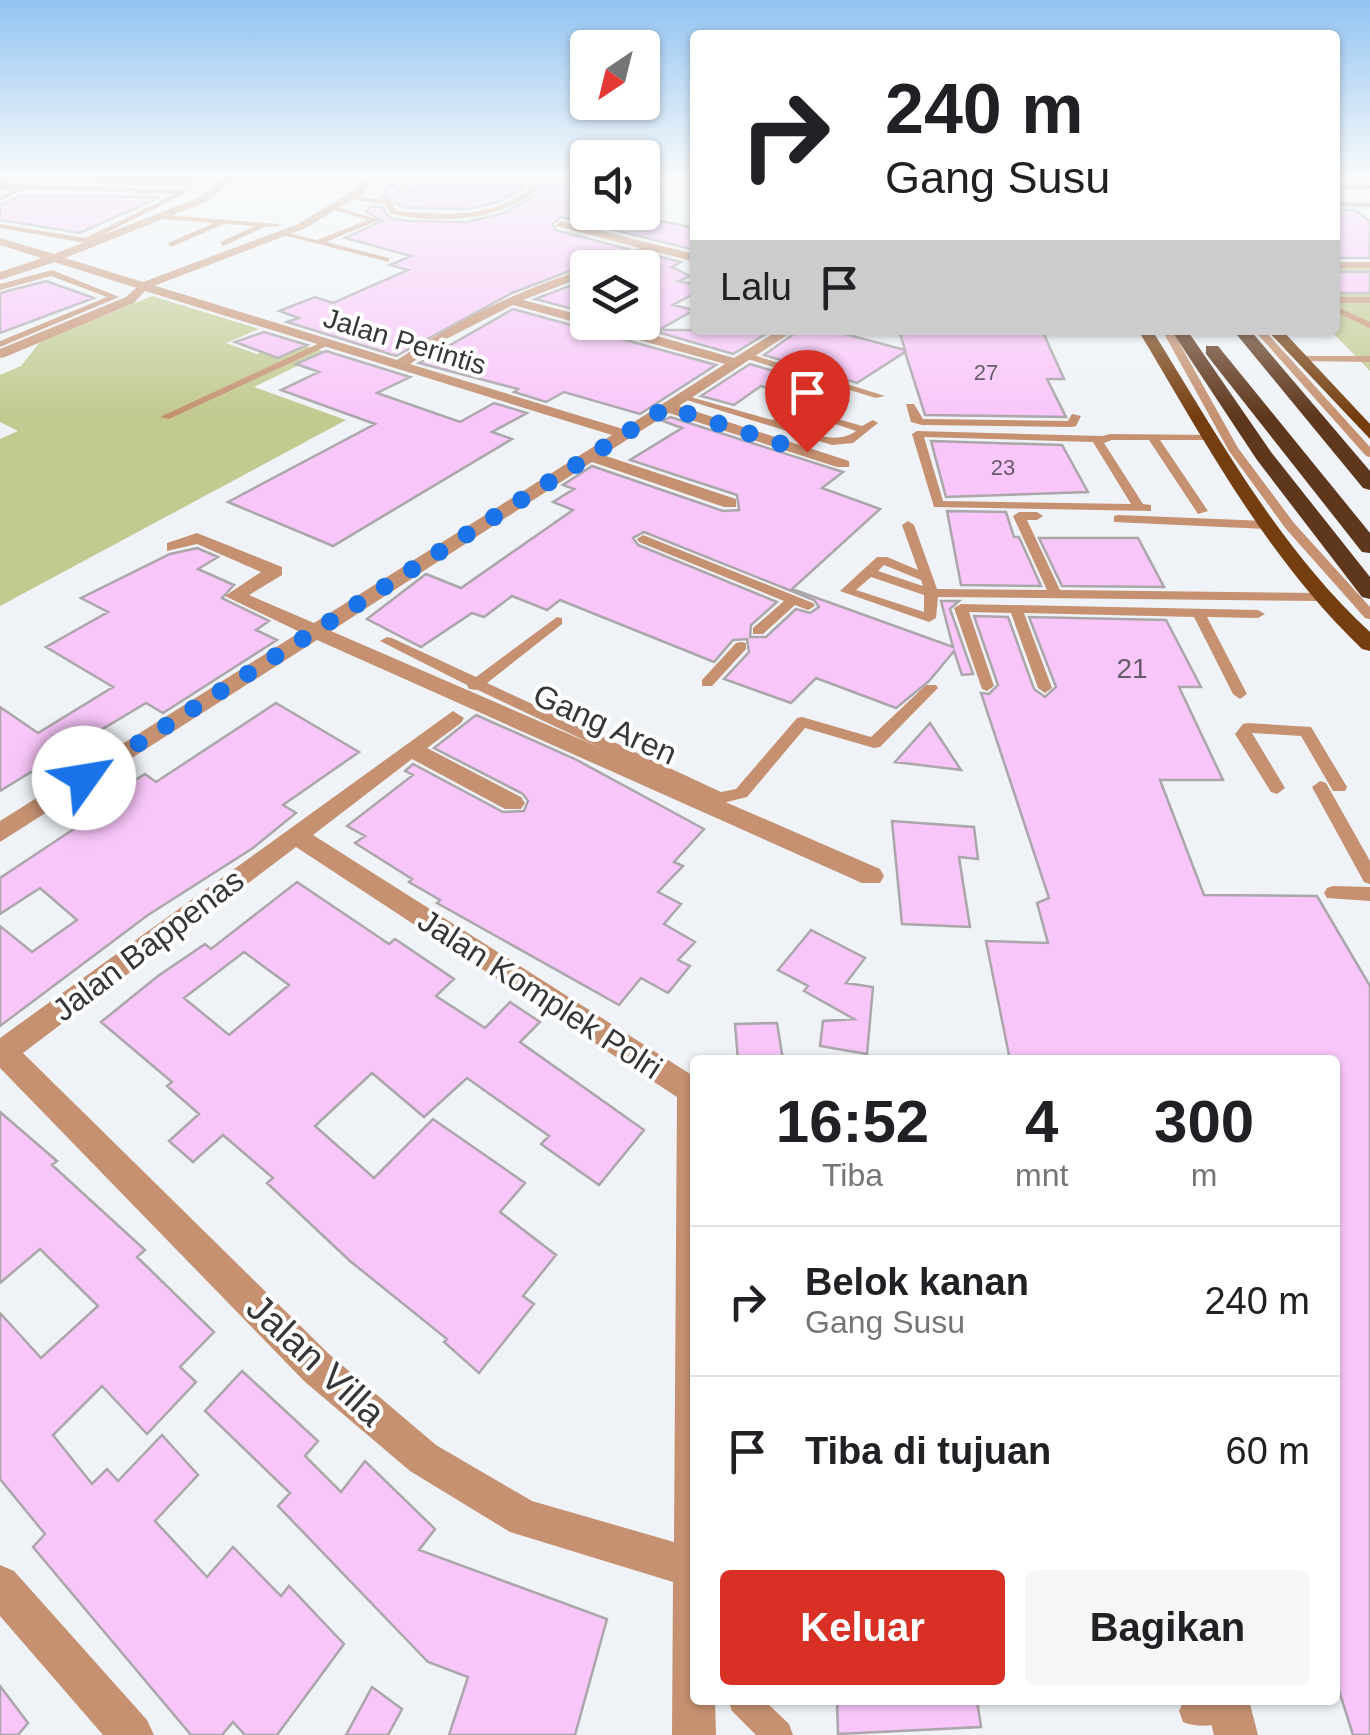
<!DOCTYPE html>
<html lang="id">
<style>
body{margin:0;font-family:Arial,sans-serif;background:#f6f6f6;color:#202124;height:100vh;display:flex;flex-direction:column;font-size:38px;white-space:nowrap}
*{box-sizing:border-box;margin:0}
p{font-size:32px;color:#757577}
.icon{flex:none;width:55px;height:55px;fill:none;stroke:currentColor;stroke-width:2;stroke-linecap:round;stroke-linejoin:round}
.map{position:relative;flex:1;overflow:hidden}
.details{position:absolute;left:690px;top:1055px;width:650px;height:650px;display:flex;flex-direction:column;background:#fff;border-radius:10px;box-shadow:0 2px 8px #0004}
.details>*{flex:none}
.guide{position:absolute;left:690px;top:30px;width:650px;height:305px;border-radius:10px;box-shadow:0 2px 8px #0004;background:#fff;color:#202124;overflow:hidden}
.needle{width:65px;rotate:215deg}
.fabs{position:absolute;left:570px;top:30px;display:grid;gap:20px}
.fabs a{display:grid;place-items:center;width:90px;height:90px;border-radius:10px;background:#fff;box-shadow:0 2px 8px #0004;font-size:50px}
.pin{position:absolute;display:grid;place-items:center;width:85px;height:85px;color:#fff;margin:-102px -42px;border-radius:50% 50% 50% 0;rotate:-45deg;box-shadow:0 0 10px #0007}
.pin .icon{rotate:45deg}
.me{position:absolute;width:110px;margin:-55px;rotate:58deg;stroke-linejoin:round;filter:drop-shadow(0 0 8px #0008)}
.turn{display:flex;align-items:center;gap:35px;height:210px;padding:0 30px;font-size:45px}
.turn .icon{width:130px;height:130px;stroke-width:2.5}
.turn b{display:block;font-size:70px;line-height:85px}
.then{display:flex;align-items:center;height:95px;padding:0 30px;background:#0003;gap:20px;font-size:38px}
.eta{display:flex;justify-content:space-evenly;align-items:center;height:170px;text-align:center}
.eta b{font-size:60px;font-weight:600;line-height:70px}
.button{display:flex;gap:20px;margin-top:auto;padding:20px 30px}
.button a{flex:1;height:115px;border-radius:10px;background:#d93025;color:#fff;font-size:40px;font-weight:600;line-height:115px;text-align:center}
.button a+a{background:#f6f6f6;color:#202124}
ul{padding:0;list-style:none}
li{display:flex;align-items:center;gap:30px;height:150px;padding:0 30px;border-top:2px solid #e0e0e0}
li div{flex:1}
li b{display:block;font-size:38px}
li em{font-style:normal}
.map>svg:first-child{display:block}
.green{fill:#c2ca90}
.building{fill:#f9c6fa;stroke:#aaa6aa;stroke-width:2.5;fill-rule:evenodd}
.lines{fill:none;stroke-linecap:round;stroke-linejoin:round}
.service{fill:#c59171;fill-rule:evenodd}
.minor{fill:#c59171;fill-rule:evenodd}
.tertiary{fill:#c59171;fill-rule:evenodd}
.secondary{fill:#ab612b;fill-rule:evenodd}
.trunk{fill:#753e10;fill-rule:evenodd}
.motorway{fill:#5f371d;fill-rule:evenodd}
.route{stroke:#1a73e8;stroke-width:18;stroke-dasharray:0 32.4}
.labels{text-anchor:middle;stroke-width:8;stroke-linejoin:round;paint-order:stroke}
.far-number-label{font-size:22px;fill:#665b68}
.far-street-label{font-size:28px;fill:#353738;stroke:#fff}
.number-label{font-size:28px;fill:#665b68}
.street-label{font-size:32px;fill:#353738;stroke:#fff}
.near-street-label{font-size:38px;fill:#353738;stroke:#fff}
</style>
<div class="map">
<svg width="1370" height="1735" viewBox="0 0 1370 1735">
<rect width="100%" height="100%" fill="#eff3f7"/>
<path class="green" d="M47 174H205L194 187 36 182Z
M1335 268H1370V371L1330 330H1335Z
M152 296 259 329 226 343 257 354 286 340 326 352 254 387 346 420 0 606V439L18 431 0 422V375L21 366 40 342Z"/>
<path class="building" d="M434 174H588V212H617L695 228V250L561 217 553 224 555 230 628 249 512 293 396 356 287 322 299 318 279 311 315 297 333 303 408 270 390 265 411 256 345 238 382 221 366 212 371 206 382 207 390 218 410 221 467 222 504 213 541 192 530 176 521 174 517 178 524 188 498 202 470 209 406 208 381 196 392 184 399 191 423 186Z
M19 196H109L160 197 80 233 0 220V205Z
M1335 210H1355L1370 221V258H1335Z
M653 255 681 262 672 267 690 276 679 281 695 285V293L673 305 694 310 659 330H772L733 354 623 322H642V268H621Z
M1335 272H1370V293H1335Z
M588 279V313L535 299Z
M46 281 94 298 0 333V293Z
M513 309 716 365 640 414 564 392 546 402 514 392 518 389 419 363Z
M799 330H830L905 350 899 330H1042L1064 379H1047L1066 417 925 415 905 352 857 383 764 355Z
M264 332 307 345 278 358 235 342Z
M326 351 410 377 377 393 460 422 494 403 527 413 492 432 512 439 333 546 228 502 375 424 281 390 319 372 296 364Z
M750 364 844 392 824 406 761 386 734 405 701 396Z
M670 417 843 472 822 488 880 509 792 589 953 647 941 601H959L950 609 973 674 962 675 954 651 929 681 896 708 816 678 791 703 724 679 749 652 747 639 733 640 714 662 560 600 547 610 512 596 484 617 472 613 421 647 367 619 426 574 461 588 573 510 553 502 574 489 563 485 592 466 723 511 739 510 737 495 630 460 682 428 663 421ZM644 532 814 600 819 607 810 613 796 609 766 637H750L751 625 777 602 638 545 633 538Z
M931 441 1062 445 1088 492 946 497Z
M947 511 1006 512 1014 537H1019L1041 586 961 585Z
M1039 538H1138L1164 587 1062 586Z
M197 548 218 557 198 569 234 585 222 598 269 621 256 630 277 640 163 713 146 703 101 730 114 737 84 757 79 753 38 777 31 772 0 791V707L38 733 113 687 46 647 108 612 81 598 170 554Z
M974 616 1008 617 1034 689 1045 697 1056 687 1029 617 1166 620 1201 687H1179L1223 780H1160L1204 895 1317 896 1370 986V1735H1353L1335 1678V1060H1010L986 941 1048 943 1037 903 1049 898 981 693 989 694 998 685Z
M276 703 359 752 283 805 296 813 253 848 148 915 0 1026V926L32 952 77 920 40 888 0 914V878L116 801 110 796 145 774 156 782Z
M476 715 575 759 704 829 674 862 683 866 658 892 681 904 664 924 695 942 678 960 690 966 668 993 641 978 619 1005 437 903 440 900 409 882 412 879 355 843 365 836 347 826 413 775 405 771 413 764 503 812 524 811 528 801 523 794 434 748Z
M930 723 961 770 895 762Z
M892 821 974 827 978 859 959 857 970 927 902 924Z
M297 882 389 944 395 939 454 979 436 996 485 1028 510 1002 540 1022 520 1042 644 1130 599 1185 541 1144 549 1136 467 1078 424 1117 372 1073 315 1126 374 1178 433 1119 525 1183 500 1212 556 1255 523 1296 534 1304 479 1373 444 1342 447 1339 350 1261 267 1183 273 1178 223 1135 193 1162 169 1141 199 1114 167 1086 172 1082 101 1022 158 976 205 944 211 949ZM244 952 289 985 229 1035 184 998Z
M811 930 865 958 846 983 873 987 867 1054 820 1046 823 1021 854 1019 804 991 808 986 778 970Z
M777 1023 783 1060H738L735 1024Z
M0 1112 57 1161 52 1165 145 1250 137 1257 214 1332 180 1367 196 1382 147 1434 102 1386 53 1435 92 1484 107 1469 118 1481 162 1435 198 1475 155 1521 207 1577 233 1547 281 1596 289 1586 344 1644 277 1735H245L233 1722 222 1735H191L33 1547 45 1534 0 1479V1313L41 1358 98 1306 40 1249 0 1283Z
M242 1371 318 1441 305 1456 341 1492 365 1461 435 1529 419 1550 607 1619 575 1735H449L468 1677 428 1662 278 1506 290 1493 205 1411Z
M0 1686 28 1723 18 1735H0Z
M372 1687 402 1709 388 1735H346Z
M837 1700H977L981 1727 838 1734Z"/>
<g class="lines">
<path class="service" d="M406 174H412L405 187H399Z
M521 178H527L537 191C494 222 442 224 391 214L384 204 344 198 348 196 389 200 396 210 406 212C454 214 488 219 530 189Z
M16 184 184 190 188 192 86 243 0 228V224L85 238 175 194 26 189 0 201V196L13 191 0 190V186Z
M1335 185H1370V189H1335Z
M1335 202 1370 203V207L1335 206Z
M331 205 379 220 326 242 389 258V262L279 234 283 232 317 240 368 220 331 209Z
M165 215 278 224 282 226 265 227 223 246 220 242 255 226 224 224 171 247 168 243 214 223 162 219Z
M1335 262H1370V268H1335Z
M52 270 119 297 0 347V341L107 297 51 276 0 290V284Z
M1335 297H1370V303H1335Z
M1335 306 1370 322V328L1335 312Z
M1162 330H1172L1238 448 1294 523 1370 607V619L1365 618 1286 529 1229 451Z
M1254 330H1264L1370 447V457L1366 456Z
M326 340 331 343 329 345 169 419 160 417Z
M744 354H750L885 396 876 398 744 358Z
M1301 356H1370V362L1298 361 1296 359Z
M680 394 772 420 793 412 807 410 862 426 873 420 878 423 853 443 832 445 680 398ZM797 417 818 418 856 431C834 447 805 430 782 423Z
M906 404H914L923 419 1068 421 1072 414 1081 416 1076 426 1072 427 922 425 911 422Z
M917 431 1103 436 1110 434 1214 435 1215 437 1210 440H1160L1208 511 1198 514 1149 440H1112L1104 443 1143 504 1151 505V511L934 507 912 434ZM924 437 1093 442 1131 504 943 501Z
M1019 512H1037L1043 516 1037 520H1027L1060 590 1320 593 1327 597 1320 601 938 597 936 618 929 622 840 591 877 557H887L918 570 902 525 908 521 914 525 937 589 1047 590 1013 516ZM884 565 921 580 923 586 878 571ZM871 577 924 595V612L856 590Z
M1118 515 1266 521 1272 525 1266 529 1114 522V516Z
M643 535 813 603 815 606 808 610 795 605 763 634H753V628L784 601 639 542 637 539Z
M961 604 1258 610 1265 614 1258 618 1207 617 1247 694 1240 699 1233 694 1194 617 1024 613 1052 688 1045 693 1038 688 1011 613 969 612 994 686 987 691 982 689 954 608Z
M557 617 562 618V624L487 683 721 792 736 789 797 718 802 717 871 737 926 685H936L938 688 880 747 874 748 805 728 747 797 719 804 478 690 469 689 467 685 380 641 387 637 392 638 476 677Z
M741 642 746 643V649L712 686H702V680L736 643Z
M1248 723 1311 727 1347 787 1345 791H1333L1301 736 1252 733 1285 788 1277 794 1271 792 1235 734 1243 724Z
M1320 781 1326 783 1370 861V884L1364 882 1312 787Z
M1333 886 1370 887V901L1327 898 1324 893 1327 888Z
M728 1700H764L789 1724 793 1735H756L732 1711Z
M1184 1700H1240L1243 1707 1239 1718C1222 1725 1200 1729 1183 1722L1179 1711Z"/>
<path class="minor" d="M665 174 695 175V181Z
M560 221 695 254V262L653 251 610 268H592L640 248 556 226Z
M54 254 58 261 0 280V272Z
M588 268V275L523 300 588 317V322H608L734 358 779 330H795L679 406 849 461V467H837L669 413 603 455 736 499V507H724L592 462 331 631 880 869 884 876 880 883H862L317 640 0 842V821L300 632 225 596 261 572 197 544 167 551V543L197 533 282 567V575L249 595 314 623 612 435 145 291 134 303 5 357 0 358V349L126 297 143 282 397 360C456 321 520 289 588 268ZM513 305 725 364 623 429 410 364 448 338Z
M453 711 464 718 461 723 427 748 521 797 525 803 521 809H505L412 759 313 835 695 1077V1700H715L716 1735H672L673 1582 510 1532 410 1471 304 1381 0 1068V1038ZM296 847 677 1097 674 1542 532 1501 436 1445 330 1355 23 1053Z
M0 1565 14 1571 147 1720 154 1735H103L0 1616Z
M1205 1700H1249L1258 1735H1214Z"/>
<path class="tertiary" d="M230 174H241L206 202 65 258 143 282 298 224 354 190 369 174H379L362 194 306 228 143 290 0 245V238L54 254 198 198Z"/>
<path class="secondary" d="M12 174H23L0 188V181Z"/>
<path class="trunk" d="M1138 330H1152C1218 436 1278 547 1370 632V651L1362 649C1266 557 1206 443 1138 330Z
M1267 330H1282L1370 424V439Z"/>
<path class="motorway" d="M1171 330H1187L1271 452 1370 577V599L1362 597 1257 460Z
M1233 330H1250L1370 471V490L1363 488Z
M1206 346H1218L1370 533V553L1362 552 1206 354Z"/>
</g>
<linearGradient id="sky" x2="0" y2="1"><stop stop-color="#92c3f1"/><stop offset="0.42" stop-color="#f8fafb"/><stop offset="1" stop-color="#f8fafb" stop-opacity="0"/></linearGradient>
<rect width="1370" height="416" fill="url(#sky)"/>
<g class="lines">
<path class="route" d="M84 778 667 407 807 452"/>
</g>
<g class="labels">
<g class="far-number-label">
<text x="986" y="380">27</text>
<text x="1003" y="475">23</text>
</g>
<g class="far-street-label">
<text transform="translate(405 341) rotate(17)" y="10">Jalan Perintis</text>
</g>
<g class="number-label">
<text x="1132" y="678">21</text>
</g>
<g class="street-label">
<text transform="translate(605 724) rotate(24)" y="11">Gang Aren</text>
<text transform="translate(148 945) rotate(-37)" y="11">Jalan Bappenas</text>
<text transform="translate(540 994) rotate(33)" y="11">Jalan Komplek Polri</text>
</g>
<g class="near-street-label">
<text transform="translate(316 1360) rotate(43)" y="13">Jalan Villa</text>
</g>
</g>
</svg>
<div class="fabs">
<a><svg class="needle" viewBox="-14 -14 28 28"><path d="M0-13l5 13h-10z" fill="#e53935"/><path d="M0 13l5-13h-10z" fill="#757577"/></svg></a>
<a><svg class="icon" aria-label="sound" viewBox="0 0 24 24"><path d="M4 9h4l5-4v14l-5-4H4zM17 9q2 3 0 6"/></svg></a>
<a><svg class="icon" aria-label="layers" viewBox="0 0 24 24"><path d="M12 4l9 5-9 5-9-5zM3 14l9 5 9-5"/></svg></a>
</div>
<div class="pin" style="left:807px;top:452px;background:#d93025"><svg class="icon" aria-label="arrive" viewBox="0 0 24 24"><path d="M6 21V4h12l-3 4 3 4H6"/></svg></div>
<svg class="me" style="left:84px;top:778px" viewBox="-20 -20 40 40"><circle r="19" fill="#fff"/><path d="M0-13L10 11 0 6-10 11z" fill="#1a73e8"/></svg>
<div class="guide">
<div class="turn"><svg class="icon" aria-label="right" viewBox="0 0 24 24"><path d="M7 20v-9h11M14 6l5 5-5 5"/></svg><div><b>240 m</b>Gang Susu</div></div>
<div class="then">Lalu<svg class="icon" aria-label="arrive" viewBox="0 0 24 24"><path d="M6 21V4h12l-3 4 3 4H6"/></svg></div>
</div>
<section class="details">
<div class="eta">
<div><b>16:52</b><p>Tiba</p></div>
<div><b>4</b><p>mnt</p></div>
<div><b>300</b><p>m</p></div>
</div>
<ul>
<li><svg class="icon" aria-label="right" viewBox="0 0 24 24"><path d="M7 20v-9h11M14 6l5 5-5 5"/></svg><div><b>Belok kanan</b><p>Gang Susu</p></div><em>240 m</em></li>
<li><svg class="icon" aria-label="arrive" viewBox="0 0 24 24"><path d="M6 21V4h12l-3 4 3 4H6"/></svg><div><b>Tiba di tujuan</b></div><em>60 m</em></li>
</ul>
<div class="button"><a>Keluar</a><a>Bagikan</a></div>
</section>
</div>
